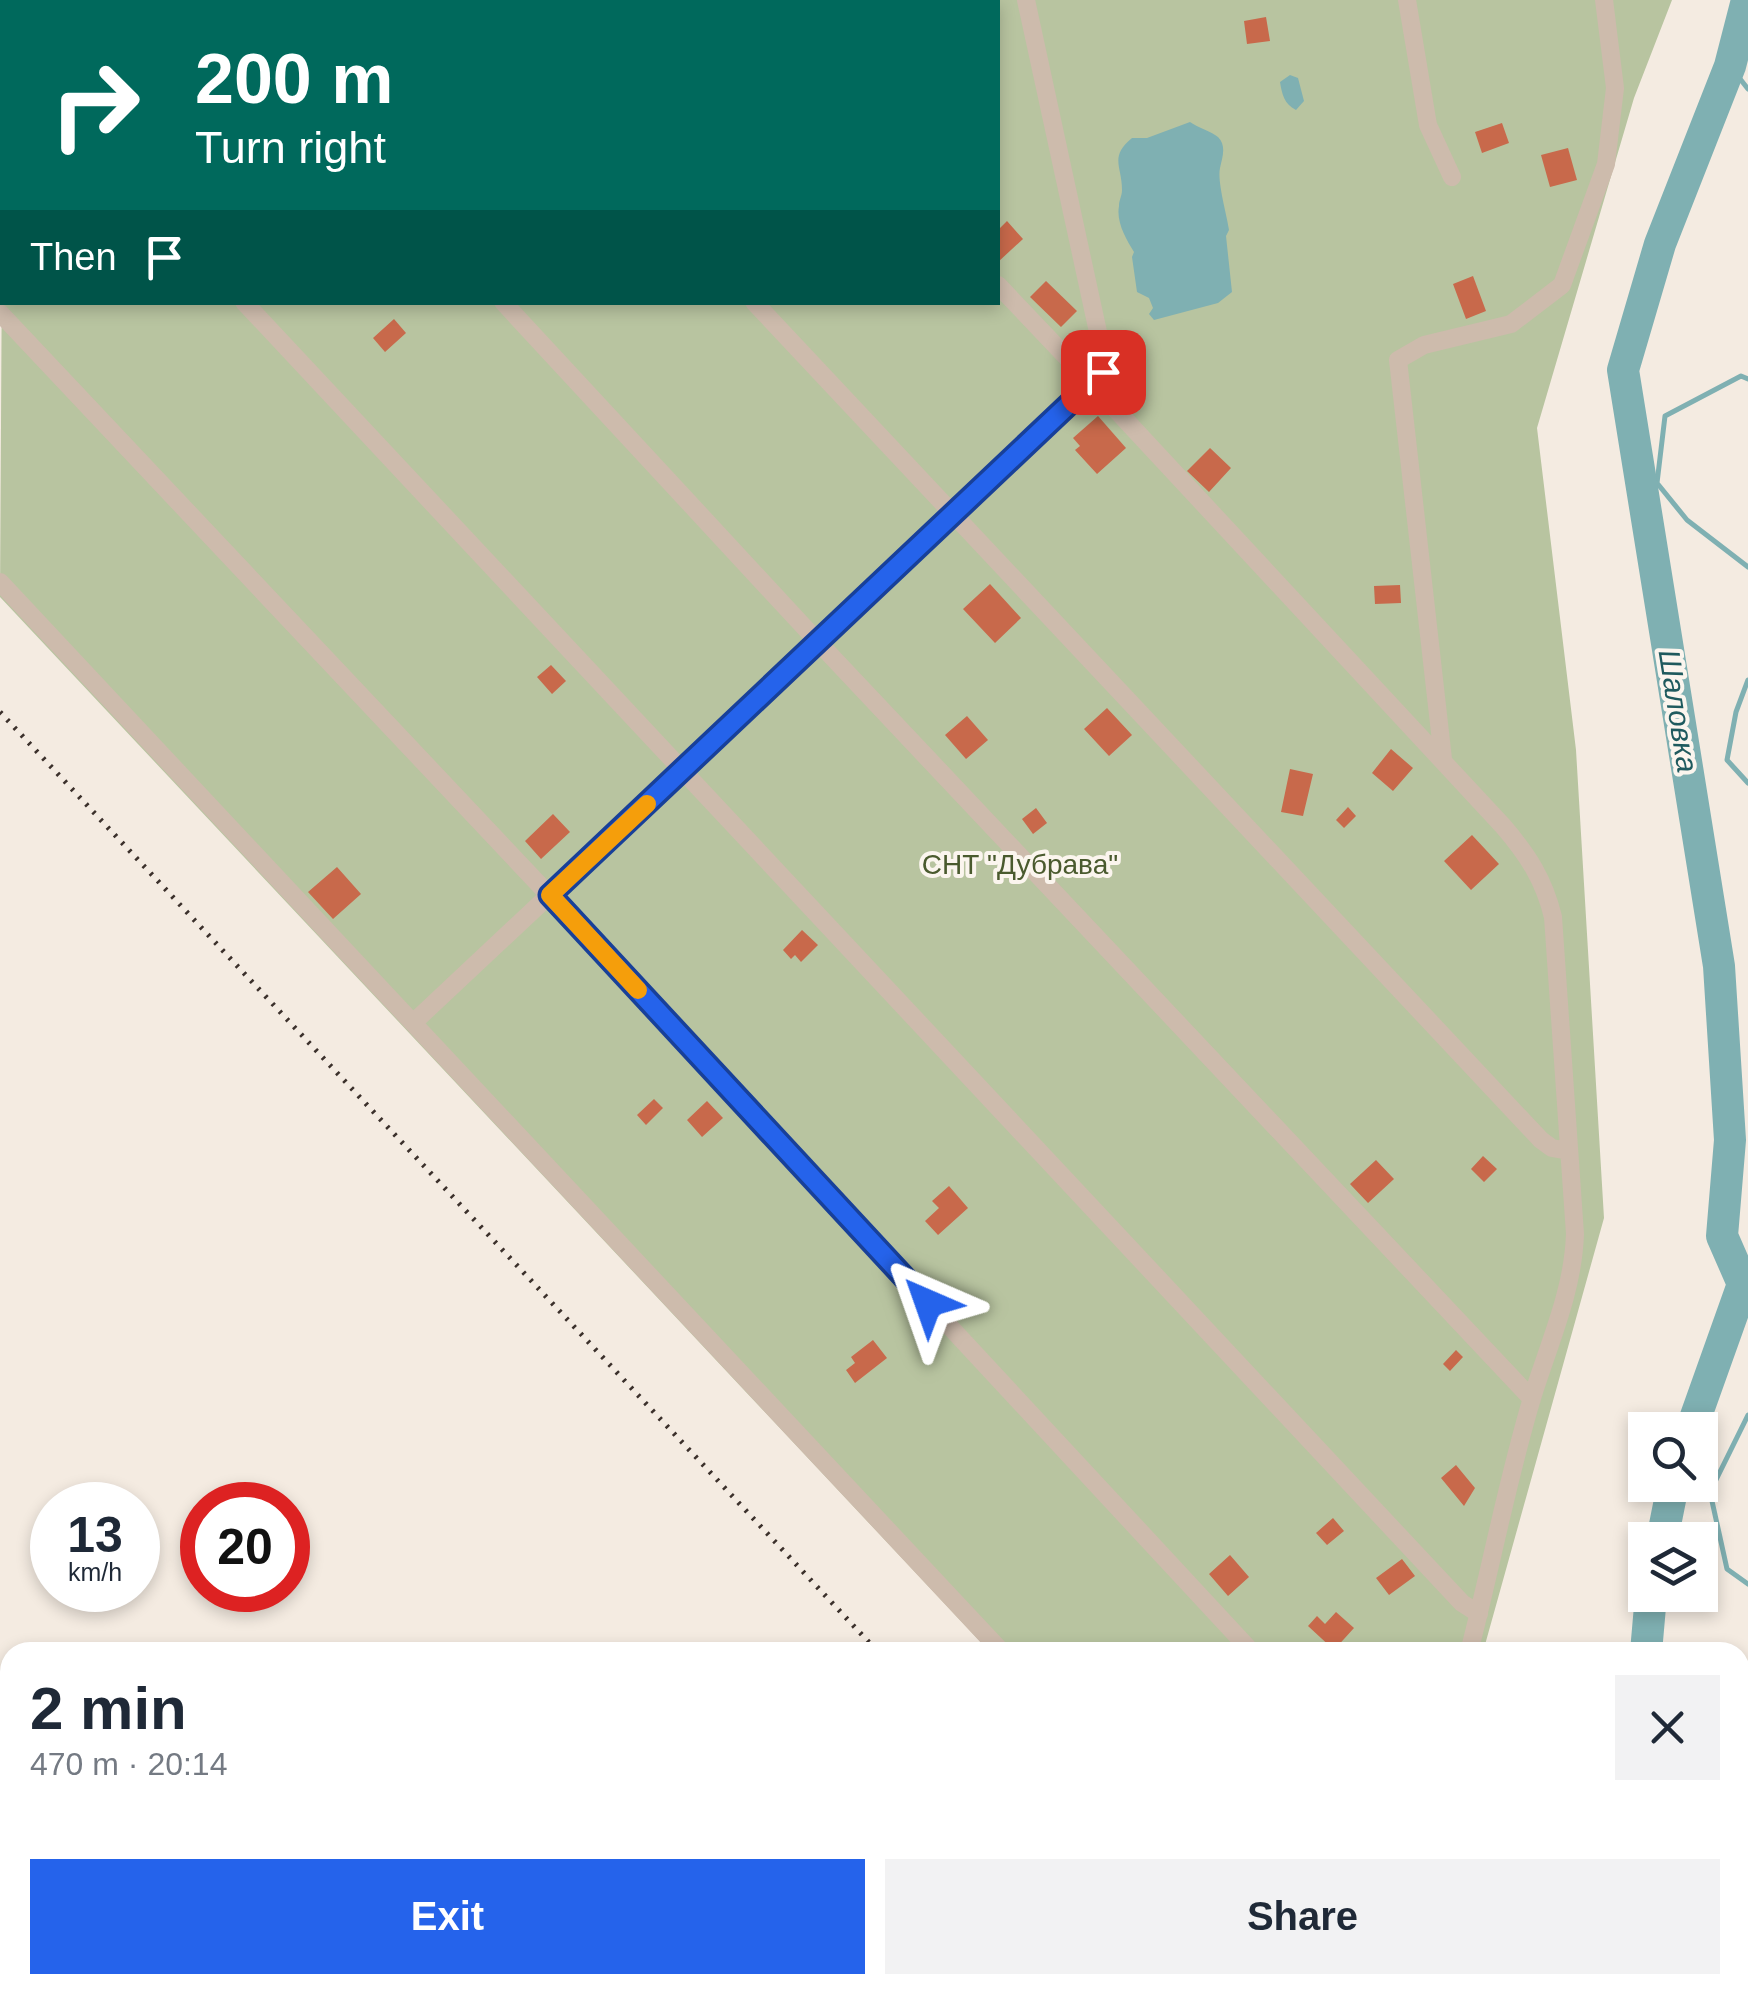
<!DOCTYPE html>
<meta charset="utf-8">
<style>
body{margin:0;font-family:Helvetica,sans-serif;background:#f2f2f3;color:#1f2937;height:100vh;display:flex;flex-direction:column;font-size:38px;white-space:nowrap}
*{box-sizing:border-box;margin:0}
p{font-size:32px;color:#747a83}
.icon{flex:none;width:55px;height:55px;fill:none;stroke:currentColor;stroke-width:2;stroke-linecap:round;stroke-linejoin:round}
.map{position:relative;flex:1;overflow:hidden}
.drawer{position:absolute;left:0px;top:1642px;width:1750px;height:352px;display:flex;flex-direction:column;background:#fff;border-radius:30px 30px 0 0;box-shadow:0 5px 15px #0003}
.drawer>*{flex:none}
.guide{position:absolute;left:0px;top:0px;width:1000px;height:305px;box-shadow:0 5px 15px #0003;background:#00695c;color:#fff;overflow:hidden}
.fabs{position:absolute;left:1628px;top:1412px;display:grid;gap:20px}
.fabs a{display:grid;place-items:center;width:90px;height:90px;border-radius:0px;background:#fff;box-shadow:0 5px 15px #0003;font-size:50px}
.speed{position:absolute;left:30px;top:1482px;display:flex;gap:20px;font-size:50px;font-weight:700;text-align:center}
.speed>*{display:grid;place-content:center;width:130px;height:130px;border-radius:50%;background:#fff;box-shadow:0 5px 15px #0003;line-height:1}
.speed small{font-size:25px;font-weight:400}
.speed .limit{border:15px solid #d22;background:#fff;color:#111}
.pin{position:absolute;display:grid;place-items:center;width:85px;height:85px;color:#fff;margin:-42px;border-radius:20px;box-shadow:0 5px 15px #0006}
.me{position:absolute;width:110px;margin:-55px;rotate:317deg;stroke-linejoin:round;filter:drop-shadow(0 0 8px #0008)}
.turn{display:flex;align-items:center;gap:35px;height:210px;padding:0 30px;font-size:45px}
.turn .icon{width:130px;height:130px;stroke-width:2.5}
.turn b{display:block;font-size:70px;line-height:85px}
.then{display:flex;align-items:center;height:95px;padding:0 30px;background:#0003;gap:20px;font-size:38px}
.round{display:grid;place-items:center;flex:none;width:105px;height:105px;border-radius:0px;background:#f2f2f3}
.head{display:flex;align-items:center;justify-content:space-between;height:170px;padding:0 30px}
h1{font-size:60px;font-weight:600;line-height:75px}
.action{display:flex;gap:20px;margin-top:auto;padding:20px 30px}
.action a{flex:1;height:115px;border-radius:0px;background:#2563eb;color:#fff;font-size:40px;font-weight:600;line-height:115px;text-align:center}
.action a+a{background:#f2f2f3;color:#1f2937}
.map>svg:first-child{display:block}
.green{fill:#b8c4a0}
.water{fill:#7fb0b2}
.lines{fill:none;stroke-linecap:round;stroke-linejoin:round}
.stream{stroke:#7fb0b2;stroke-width:5}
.river{stroke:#7fb0b2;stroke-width:32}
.building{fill:#c8694b}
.path{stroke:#b9a596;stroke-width:4;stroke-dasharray:5 5;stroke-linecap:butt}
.minor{stroke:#cdbbac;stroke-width:18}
.rail{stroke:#3b302b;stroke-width:5;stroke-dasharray:2.5 8;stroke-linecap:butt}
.route-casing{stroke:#184099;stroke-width:25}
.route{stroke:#2563eb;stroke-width:18}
.slow{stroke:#f59e0b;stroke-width:18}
.labels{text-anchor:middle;stroke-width:8;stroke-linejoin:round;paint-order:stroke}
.park-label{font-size:28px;fill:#4a5a2e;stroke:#fbf5ee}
.water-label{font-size:30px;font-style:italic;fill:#1f5a5e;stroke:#fbf5ee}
</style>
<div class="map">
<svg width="1748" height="1994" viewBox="0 0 1748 1994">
<rect width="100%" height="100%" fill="#f4ebe1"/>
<path class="green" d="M755 0H1672L1634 98 1537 428 1576 750 1604 1218 1483 1652H990L0 597 2 253V302H998V2H748Z
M1302 1985H1391L1388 1994H1310Z"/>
<path class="water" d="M1290 75 1298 78 1304 101 1296 110C1284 104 1282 94 1280 82Z
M1190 122C1198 128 1211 131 1218 137 1227 146 1222 158 1220 168 1217 182 1227 215 1229 230L1226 236 1232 292 1218 303 1154 320 1149 314 1153 308 1149 298 1137 292 1132 257 1134 252C1126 239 1116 222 1119 206 1119 200 1122 196 1122 190 1122 166 1109 157 1132 138H1147Z"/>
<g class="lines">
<path class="stream" d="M1730 66 1748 89
M1748 379 1741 376 1665 416 1657 483 1687 520 1748 567
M1748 680 1736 712 1727 760 1748 783
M1748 1415 1710 1492 1727 1569 1748 1584
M1740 1735 1748 1738
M1675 1994 1684 1985"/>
<path class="river" d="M1691 1430 1743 1284 1722 1236 1730 1140 1719 966 1623 370 1660 244 1730 66 1747 0
M1662 1540 1673 1485
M1646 1652 1651 1595
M1523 1994 1527 1985"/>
</g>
<path class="building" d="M1266 17 1270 41 1247 44 1244 21Z
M1502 123 1509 143 1482 153 1475 132Z
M1568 148 1577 180 1550 187 1541 155Z
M1007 221 1023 239 998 262V230Z
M1473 276 1486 311 1466 319 1453 284Z
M1046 281 1077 311 1061 327 1030 297Z
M394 319 406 333 385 352 373 338Z
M1098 416 1126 448 1097 474 1075 450 1080 446 1073 438Z
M1210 448 1231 468 1209 492 1187 471Z
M990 584 1021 618 995 643 963 609Z
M1400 585 1401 603 1375 604 1374 586Z
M551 665 566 681 552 694 537 677Z
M1107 708 1132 735 1109 756 1084 729Z
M967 716 988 740 966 759 945 735Z
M1391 749 1413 768 1393 791 1372 773Z
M1290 769 1313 774 1303 816 1281 812Z
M1348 807 1356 816 1344 828 1336 820Z
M1036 808 1047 823 1033 834 1022 819Z
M553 814 570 832 541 859 525 841Z
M1472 835 1499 864 1471 890 1444 861Z
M337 867 361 894 333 919 308 892Z
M802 930 818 945 801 962 795 955 791 959 783 950Z
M654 1099 663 1108 646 1125 637 1115Z
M707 1101 723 1118 702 1137 687 1120Z
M1483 1156 1497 1169 1484 1182 1471 1169Z
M1376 1160 1394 1179 1368 1203 1350 1184Z
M949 1186 968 1208 938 1235 925 1221 939 1208 932 1201Z
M873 1340 887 1358 855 1383 846 1370 855 1363 851 1357Z
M1456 1350 1463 1357 1450 1371 1443 1364Z
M1456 1465 1475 1488 1464 1506 1441 1478Z
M1333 1518 1344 1531 1327 1545 1316 1533Z
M1230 1555 1249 1577 1228 1596 1209 1574Z
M1402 1559 1415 1576 1389 1595 1376 1578Z
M1336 1612 1354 1628 1334 1650 1308 1626 1317 1616 1325 1624Z"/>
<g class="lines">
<path class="path" d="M501 2 510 0
M0 159 2 158"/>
<path class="minor" d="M1026 0 1103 355V372L1093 385 1503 826C1528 855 1544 880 1553 917L1575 1234C1573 1292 1549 1343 1532 1398 1507 1481 1491 1568 1469 1652
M1407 0 1428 125 1452 177
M762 2 769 0
M0 259 2 258
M244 302 1462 1603 1479 1614
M503 302 819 643 1532 1399
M754 302 1541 1140 1552 1148 1569 1151
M0 313 549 895 1252 1652
M0 582 1002 1652
M1443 759 1398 360 1424 345 1511 324 1562 285 1606 164 1615 88 1604 0
M414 1022 1093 385 998 285
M1312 1985 1320 1994
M1372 1994 1375 1985"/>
<path class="rail" d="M0 712 878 1652
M1174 1985 1182 1994"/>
</g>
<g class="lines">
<defs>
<path id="route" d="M928 1303 550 895 1103 372"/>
</defs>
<use href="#route" class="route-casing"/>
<use href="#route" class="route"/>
<path class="slow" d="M638 990 550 895 647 804"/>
</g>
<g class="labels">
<g class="park-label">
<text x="1020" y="874">СНТ "Дубрава"</text>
</g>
<g class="water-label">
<text transform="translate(1678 711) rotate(81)" y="10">Шаловка</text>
</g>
</g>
</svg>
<div class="fabs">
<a><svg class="icon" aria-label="search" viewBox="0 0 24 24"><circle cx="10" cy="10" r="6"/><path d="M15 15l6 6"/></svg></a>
<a><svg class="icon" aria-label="layers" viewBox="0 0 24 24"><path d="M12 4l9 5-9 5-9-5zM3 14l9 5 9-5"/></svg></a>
</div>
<div class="speed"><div>13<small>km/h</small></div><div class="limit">20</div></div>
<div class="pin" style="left:1103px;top:372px;background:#d93025"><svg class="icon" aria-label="arrive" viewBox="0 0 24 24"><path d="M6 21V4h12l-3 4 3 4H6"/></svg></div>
<svg class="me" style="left:928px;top:1303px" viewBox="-20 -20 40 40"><path d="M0-17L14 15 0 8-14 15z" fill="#2563eb" stroke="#fff" stroke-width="4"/></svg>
<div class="guide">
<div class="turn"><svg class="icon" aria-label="right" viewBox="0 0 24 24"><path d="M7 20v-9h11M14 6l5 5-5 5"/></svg><div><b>200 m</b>Turn right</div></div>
<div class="then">Then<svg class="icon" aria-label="arrive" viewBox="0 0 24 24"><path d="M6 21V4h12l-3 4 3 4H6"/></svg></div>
</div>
<section class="drawer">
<div class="head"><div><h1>2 min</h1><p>470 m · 20:14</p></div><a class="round"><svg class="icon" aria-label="close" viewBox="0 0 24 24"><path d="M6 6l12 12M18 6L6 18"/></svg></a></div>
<div class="action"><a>Exit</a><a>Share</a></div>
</section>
</div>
